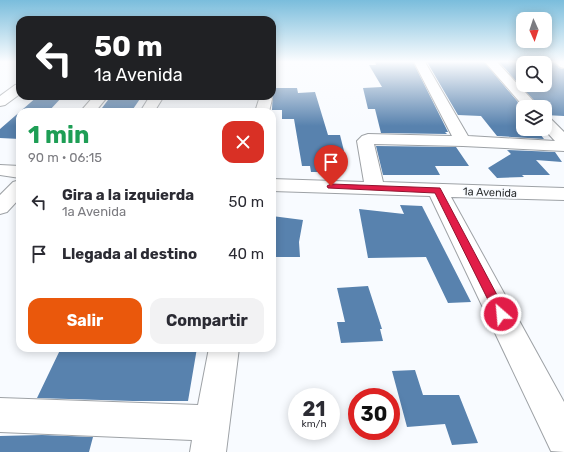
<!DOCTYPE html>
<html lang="es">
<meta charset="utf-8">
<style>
body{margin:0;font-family:Rubik,sans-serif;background:#f2f2f3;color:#2b2b33;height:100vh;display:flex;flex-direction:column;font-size:15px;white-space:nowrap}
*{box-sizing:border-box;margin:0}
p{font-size:13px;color:#7c7c81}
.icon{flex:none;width:22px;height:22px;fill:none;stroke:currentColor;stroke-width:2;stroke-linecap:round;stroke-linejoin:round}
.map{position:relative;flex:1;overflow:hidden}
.sheet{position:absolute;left:16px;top:108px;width:260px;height:244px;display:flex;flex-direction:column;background:#fff;border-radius:12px;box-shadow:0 2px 10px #0003}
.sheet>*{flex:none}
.guide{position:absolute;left:16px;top:16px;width:260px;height:84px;border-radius:12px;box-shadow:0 2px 10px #0003;background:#202124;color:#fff;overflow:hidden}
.needle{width:26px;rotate:177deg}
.controls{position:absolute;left:516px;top:12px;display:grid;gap:8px}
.controls a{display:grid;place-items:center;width:36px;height:36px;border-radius:8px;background:#fff;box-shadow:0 2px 10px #0003;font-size:20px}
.speed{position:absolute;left:288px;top:388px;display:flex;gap:8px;font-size:20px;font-weight:700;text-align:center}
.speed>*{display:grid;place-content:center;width:52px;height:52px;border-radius:50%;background:#fff;box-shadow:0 2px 10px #0003;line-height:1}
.speed small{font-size:10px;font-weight:400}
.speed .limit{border:6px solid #d22;background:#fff;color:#111}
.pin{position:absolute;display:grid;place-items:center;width:34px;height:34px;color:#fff;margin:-41px -17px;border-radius:50% 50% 50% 0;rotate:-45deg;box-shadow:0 0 4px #0007}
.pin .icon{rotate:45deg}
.me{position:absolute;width:44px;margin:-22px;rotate:333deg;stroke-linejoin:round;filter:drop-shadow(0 0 3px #0008)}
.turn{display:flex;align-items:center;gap:14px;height:84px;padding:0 12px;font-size:18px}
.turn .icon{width:52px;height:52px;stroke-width:2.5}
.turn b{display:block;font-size:28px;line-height:34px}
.round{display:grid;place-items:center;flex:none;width:42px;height:42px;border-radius:12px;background:#f2f2f3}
.head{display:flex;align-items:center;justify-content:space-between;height:68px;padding:0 12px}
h1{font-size:24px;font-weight:700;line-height:30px;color:#1e9e55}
.cta{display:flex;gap:8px;margin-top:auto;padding:8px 12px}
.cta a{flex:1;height:46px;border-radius:12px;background:#ea580c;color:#fff;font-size:16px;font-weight:700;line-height:46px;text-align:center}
.cta a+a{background:#f2f2f3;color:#2b2b33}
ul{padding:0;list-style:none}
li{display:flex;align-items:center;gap:12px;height:52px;padding:0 12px}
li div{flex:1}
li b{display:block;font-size:15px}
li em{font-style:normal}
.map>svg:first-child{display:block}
.building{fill:#5882ae;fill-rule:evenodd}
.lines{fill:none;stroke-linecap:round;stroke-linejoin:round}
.street-casing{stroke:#9ea2a6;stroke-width:2}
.street{fill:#fff;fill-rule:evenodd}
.route{fill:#e11d48;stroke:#92132f}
.labels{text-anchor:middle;stroke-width:3.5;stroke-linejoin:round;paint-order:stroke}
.street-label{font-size:11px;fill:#2c2e2f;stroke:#f8fbff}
</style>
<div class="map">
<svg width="564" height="452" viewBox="0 0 564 452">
<rect width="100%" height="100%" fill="#f8fbff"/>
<path class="building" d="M375 62H413L448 132H445L447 134 381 133 375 109H368L363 88 382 87 369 65H376Z
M427 62H484L523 108V129H536L544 139 497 136 481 116 458 115Z
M499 62H554L559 68 564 69V116L545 115V107H540ZM523 63H545V85H523Z
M273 88H297L298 93 315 92 328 135H340L344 151H337L343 172H311L310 166H302L294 119H282V110H272Z
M38 96H63L48 112H20V139L0 138V129Z
M111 96H142L131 112H99Z
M376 146 456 147 469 166H435L440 175H383Z
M507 150 555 152 562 162 536 160 550 175H522L524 177 497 178 488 168 511 154Z
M400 205 422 206 471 302 448 303 426 257 368 258 359 209 404 214Z
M272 216 303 220 299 242 300 257H272Z
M368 286 382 329H380L383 341 341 343 337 322H345L337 288Z
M61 348H197L188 401H133L37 398Z
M415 370 423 395H459L478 443 452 445 445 424 407 427 392 371Z
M42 435 93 437 89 452H0V436Z"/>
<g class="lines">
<defs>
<path id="street" d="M414 62H425L468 136 555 141 544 129 545 116 550 118 564 132V151L463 146 374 144 383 182 564 188V200L451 197 564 402V452L551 451 430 196 272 191V179L364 182 357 141 362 136 368 134 452 136Z
M485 62H497L539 107H524Z
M555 62H564V68L560 67Z
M20 84V94L5 105 0 106V96L15 85Z
M94 96H108L95 112H80Z
M150 96H164L154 112H140Z
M260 96H270L272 99 269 112H255Z
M0 165 20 166V178L0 175Z
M20 180V198L7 212 0 214V195L13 182Z
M209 348H239L226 452H190L192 440 0 432V398L198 405Z"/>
</defs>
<use href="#street" class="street-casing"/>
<use href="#street" class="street"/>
</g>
<linearGradient id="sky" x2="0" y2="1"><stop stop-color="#7abddc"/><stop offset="0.49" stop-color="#fcfdff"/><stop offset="1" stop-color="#fcfdff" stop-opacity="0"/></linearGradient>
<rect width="564" height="126" fill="url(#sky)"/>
<path class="route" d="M331 184 440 188 505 310 506 314 505 318 501 319 497 318 435 193 328 188 327 186Z"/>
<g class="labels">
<g class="street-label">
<text transform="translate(490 192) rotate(2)" y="4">1a Avenida</text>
</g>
</g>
</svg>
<div class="controls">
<a><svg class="needle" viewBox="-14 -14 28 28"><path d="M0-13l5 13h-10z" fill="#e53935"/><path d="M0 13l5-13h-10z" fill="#7c7c81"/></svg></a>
<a><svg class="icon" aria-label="search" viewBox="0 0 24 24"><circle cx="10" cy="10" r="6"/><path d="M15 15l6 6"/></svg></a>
<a><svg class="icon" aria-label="layers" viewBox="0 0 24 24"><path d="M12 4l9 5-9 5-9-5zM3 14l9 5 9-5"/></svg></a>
</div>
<div class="speed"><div>21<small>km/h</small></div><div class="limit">30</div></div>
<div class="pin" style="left:331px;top:186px;background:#d93025"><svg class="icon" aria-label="arrive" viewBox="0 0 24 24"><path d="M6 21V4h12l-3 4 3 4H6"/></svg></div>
<svg class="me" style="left:501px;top:314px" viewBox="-20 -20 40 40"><circle r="17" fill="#e11d48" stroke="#fff" stroke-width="3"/><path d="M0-11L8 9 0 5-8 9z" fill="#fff"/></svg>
<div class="guide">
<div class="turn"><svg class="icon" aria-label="left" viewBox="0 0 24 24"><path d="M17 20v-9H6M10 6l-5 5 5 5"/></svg><div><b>50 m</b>1a Avenida</div></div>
</div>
<section class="sheet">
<div class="head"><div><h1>1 min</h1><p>90 m · 06:15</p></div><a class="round" style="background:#d93025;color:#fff"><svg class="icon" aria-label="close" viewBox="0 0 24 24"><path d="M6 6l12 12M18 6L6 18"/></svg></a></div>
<ul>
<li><svg class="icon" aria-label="left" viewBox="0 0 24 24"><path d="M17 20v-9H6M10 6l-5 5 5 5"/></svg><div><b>Gira a la izquierda</b><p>1a Avenida</p></div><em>50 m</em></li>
<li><svg class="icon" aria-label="arrive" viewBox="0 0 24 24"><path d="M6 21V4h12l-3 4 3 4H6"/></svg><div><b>Llegada al destino</b></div><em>40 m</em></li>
</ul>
<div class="cta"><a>Salir</a><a>Compartir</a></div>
</section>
</div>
